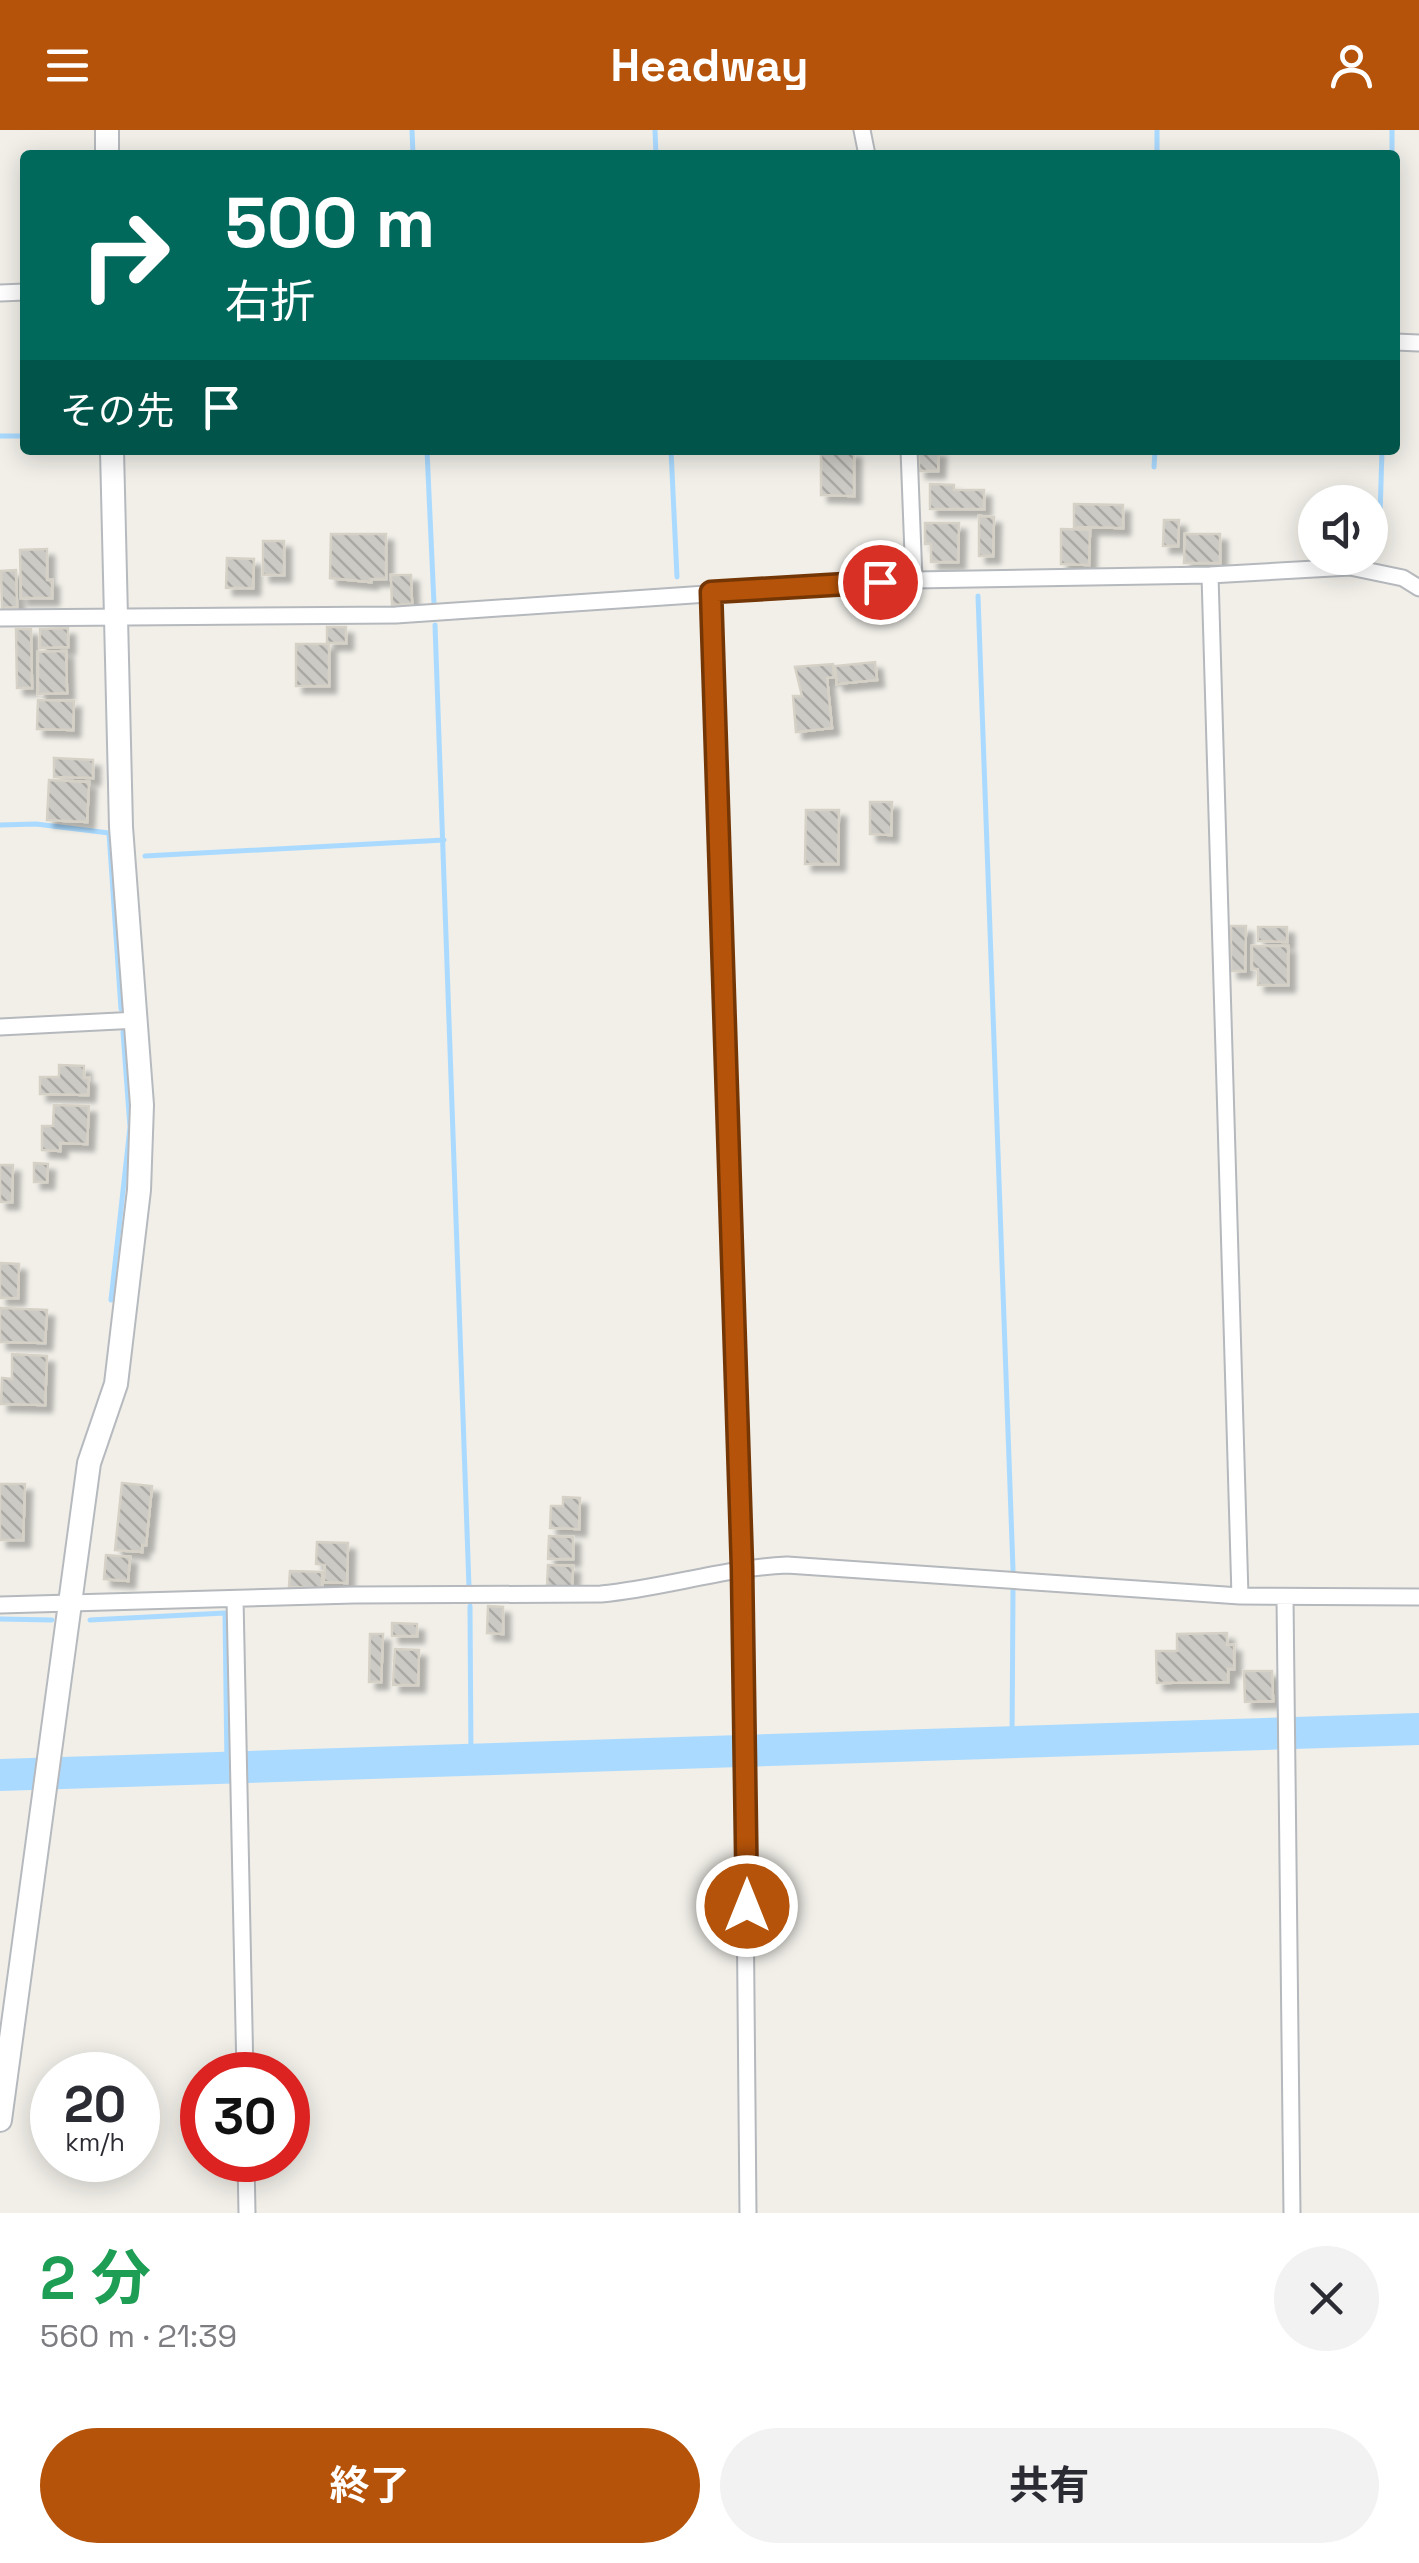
<!DOCTYPE html>
<html lang="ja">
<meta charset="utf-8">
<style>
body{margin:0;font-family:"Space Grotesk","Noto Sans JP",sans-serif;background:#f2f2f3;color:#2b2b33;height:100vh;display:flex;flex-direction:column;font-size:38px;white-space:nowrap}
*{box-sizing:border-box;margin:0}
p{font-size:32px;color:#7c7c81}
.icon{flex:none;width:55px;height:55px;fill:none;stroke:currentColor;stroke-width:2;stroke-linecap:round;stroke-linejoin:round}
.map{position:relative;height:2083px;overflow:hidden}
.sheet{display:flex;flex-direction:column;background:#fff;flex:1}
.sheet>*{flex:none}
.guide{position:absolute;left:20px;top:20px;width:1380px;height:305px;border-radius:10px;box-shadow:0 5px 25px #0003;background:#00695c;color:#fff;overflow:hidden}
.fabs{position:absolute;left:1298px;top:355px;display:grid;gap:20px}
.fabs a{display:grid;place-items:center;width:90px;height:90px;border-radius:50%;background:#fff;box-shadow:0 5px 25px #0003;font-size:50px}
.speed{position:absolute;left:30px;top:1922px;display:flex;gap:20px;font-size:50px;font-weight:700;text-align:center}
.speed>*{display:grid;place-content:center;width:130px;height:130px;border-radius:50%;background:#fff;box-shadow:0 5px 25px #0003;line-height:1}
.speed small{font-size:25px;font-weight:400}
.speed .limit{border:15px solid #d22;background:#fff;color:#111}
.pin{position:absolute;display:grid;place-items:center;width:85px;height:85px;color:#fff;margin:-42px;border:5px solid #fff;border-radius:50%;box-shadow:0 2px 10px #0007}
.me{position:absolute;width:110px;margin:-55px;rotate:0deg;stroke-linejoin:round;filter:drop-shadow(0 0 8px #0008)}
.turn{display:flex;align-items:center;gap:35px;height:210px;padding:0 40px;font-size:45px}
.turn .icon{width:130px;height:130px;stroke-width:2.5}
.turn b{display:block;font-size:70px;line-height:85px}
.then{display:flex;align-items:center;height:95px;padding:0 40px;background:#0003;gap:20px;font-size:38px}
.round{display:grid;place-items:center;flex:none;width:105px;height:105px;border-radius:52px;background:#f2f2f3}
.summary{display:flex;align-items:center;justify-content:space-between;height:170px;padding:0 40px}
h1{font-size:60px;font-weight:700;line-height:75px;color:#1e9e55}
.primary-button{display:flex;gap:20px;margin-top:auto;padding:20px 40px}
.primary-button a{flex:1;height:115px;border-radius:60px;background:#b45309;color:#fff;font-size:40px;font-weight:700;line-height:115px;text-align:center}
.primary-button a+a{background:#f2f2f3;color:#2b2b33}
header{display:flex;justify-content:space-between;align-items:center;height:130px;padding:0 40px;background:#b45309;color:#fff;font-size:45px;font-weight:700}
.map>svg:first-child{display:block}
.lines{fill:none;stroke-linecap:round;stroke-linejoin:round}
.stream{stroke:#aadaff;stroke-width:5}
.river{stroke:#aadaff;stroke-width:32}
.building{fill:url(#building-back-hatch);stroke:#d6d1c6;stroke-width:2.5;filter:url(#shadow)}
.street-casing{stroke:#b5b8bc;stroke-width:19}
.secondary-casing{stroke:#b6babf;stroke-width:26}
.street{stroke:#fff;stroke-width:15}
.secondary{stroke:#fff;stroke-width:22}
.route-casing{stroke:#753606;stroke-width:25}
.route{stroke:#b45309;stroke-width:18}
</style>
<header><svg class="icon" aria-label="menu" viewBox="0 0 24 24"><path d="M4 6h16M4 12h16M4 18h16"/></svg>Headway<svg class="icon" aria-label="person" viewBox="0 0 24 24"><circle cx="12" cy="8" r="4"/><path d="M4 21q1-7 8-7t8 7"/></svg></header>
<div class="map">
<svg width="1419" height="2083" viewBox="0 0 1419 2083">
<defs>
<pattern id="building-back-hatch" width="6" height="6" patternUnits="userSpaceOnUse" patternTransform="scale(2.5)"><rect width="6" height="6" fill="#cccac5"/><path d="M-1 5l2 2M0 0l6 6M5-1l2 2" fill="none" stroke="#a9a8a4"/></pattern>
<filter id="shadow"><feDropShadow dx="7" dy="7" stdDeviation="2.5" flood-color="#0004"/></filter>
</defs>
<rect width="100%" height="100%" fill="#f1efe8"/>
<g class="lines">
<path class="stream" d="M412 0 413 25
M655 0 656 25
M1157 25V0
M1392 25V0
M0 306H25
M427 320 434 474
M671 320 677 447
M1154 337 1155 320
M1379 419 1382 320
M978 466 1013 1440
M435 495 469 1457
M0 695 36 694 109 703 121 879
M145 726 444 710
M111 1170 130 997 123 902
M470 1476 471 1630
M0 1489 52 1490
M90 1490 225 1483 227 1638
M1012 1612 1013 1459"/>
<path class="river" d="M0 1645 1419 1599"/>
</g>
<path class="building" d="M919 320H939L938 341H919Z
M821 321H854V366L821 365Z
M930 354 954 355V360H984V379H930Z
M1074 374 1123 375V398L1074 397Z
M979 386 994 387 993 426H979Z
M1164 390H1179L1178 416H1163Z
M925 393H959L958 432H931V414H925Z
M1061 399 1090 400 1089 435 1061 434Z
M331 404H386V449H371V452L330 448Z
M1185 404H1220V433H1184Z
M263 411H284V445H263Z
M47 419V450H52V468H21L20 420Z
M227 428 254 429 253 458H226Z
M16 440 17 477 2 478 1 441Z
M391 445H411L412 474 392 475Z
M327 497H346V513H327Z
M68 498V517L40 518V499Z
M16 499H31L32 558H17Z
M296 514H329V556H296Z
M66 521 67 563 38 564V522Z
M875 532 877 550 837 554 835 536Z
M833 534 834 547 827 548 832 598 796 602 793 566H802L795 537Z
M38 570 74 571 73 600 37 599Z
M54 628 93 630V648L54 647Z
M49 650 89 652 87 692 47 690Z
M870 672H892L891 705 870 704Z
M806 680H839L838 734H805Z
M1231 796H1246L1245 841H1231Z
M1258 797H1287V812L1258 811Z
M1252 816H1288V855H1258V839H1252Z
M59 935 84 936V948H89L88 965 40 964V947H59Z
M54 975 89 976 87 1014 60 1013V1021L42 1020V996H53Z
M34 1033 48 1034 47 1052H34Z
M0 1035H13L12 1072H0Z
M0 1133 19 1134 18 1168H0Z
M0 1178 47 1180 45 1213 0 1212Z
M12 1224 47 1226 45 1275 1 1274 2 1248 12 1249Z
M122 1353 152 1356 146 1415H142V1422L115 1420Z
M0 1354H25L23 1410H0Z
M563 1367 580 1368 579 1399 550 1398 551 1376H563Z
M549 1406 573 1407V1429H548Z
M317 1412 348 1413 347 1453 324 1452 325 1435 316 1434Z
M106 1425 130 1427 128 1451 104 1449Z
M548 1435 573 1436 572 1458 547 1457Z
M290 1441 322 1442V1458L289 1457Z
M488 1476 503 1477V1504L487 1503Z
M392 1493 417 1494V1506H392Z
M1227 1503V1515H1234V1539H1228V1552L1157 1553 1156 1521H1177V1504Z
M370 1504H383L381 1552H369Z
M395 1519 419 1520 418 1555H393Z
M1244 1541H1272L1273 1571 1245 1572Z"/>
<g class="lines">
<defs>
<path id="street" d="M862 0 867 25
M0 163 25 162
M1395 212 1419 213
M909 320 914 450
M1210 445 1240 1466
M711 461 742 1437 748 2083
M0 488 396 485 914 450 1210 445 1350 437 1403 448 1419 458
M0 897 138 890
M1285 1468 1292 2083
M235 1469 245 1945
M0 1475 354 1465 601 1464C664 1458 724 1438 787 1435L1240 1466 1419 1467
M246 2030 247 2083"/>
<path id="secondary" d="M107 0V25
M0 1990 89 1333 116 1254 139 1060 142 975 121 697 112 320"/>
</defs>
<use href="#street" class="street-casing"/>
<use href="#secondary" class="secondary-casing"/>
<use href="#street" class="street"/>
<use href="#secondary" class="secondary"/>
</g>
<g class="lines">
<defs>
<path id="route" d="M747 1776 742 1438 711 462 880 452"/>
</defs>
<use href="#route" class="route-casing"/>
<use href="#route" class="route"/>
</g>
</svg>
<div class="fabs">
<a><svg class="icon" aria-label="sound" viewBox="0 0 24 24"><path d="M4 9h4l5-4v14l-5-4H4zM17 9q2 3 0 6"/></svg></a>
</div>
<div class="speed"><div>20<small>km/h</small></div><div class="limit">30</div></div>
<div class="pin" style="left:880px;top:452px;background:#d93025"><svg class="icon" aria-label="arrive" viewBox="0 0 24 24"><path d="M6 21V4h12l-3 4 3 4H6"/></svg></div>
<svg class="me" style="left:747px;top:1776px" viewBox="-20 -20 40 40"><circle r="17" fill="#b45309" stroke="#fff" stroke-width="3"/><path d="M0-11L8 9 0 5-8 9z" fill="#fff"/></svg>
<div class="guide">
<div class="turn"><svg class="icon" aria-label="right" viewBox="0 0 24 24"><path d="M7 20v-9h11M14 6l5 5-5 5"/></svg><div><b>500 m</b>右折</div></div>
<div class="then">その先<svg class="icon" aria-label="arrive" viewBox="0 0 24 24"><path d="M6 21V4h12l-3 4 3 4H6"/></svg></div>
</div>
</div>
<section class="sheet">
<div class="summary"><div><h1>2 分</h1><p>560 m · 21:39</p></div><a class="round"><svg class="icon" aria-label="close" viewBox="0 0 24 24"><path d="M6 6l12 12M18 6L6 18"/></svg></a></div>
<div class="primary-button"><a>終了</a><a>共有</a></div>
</section>
